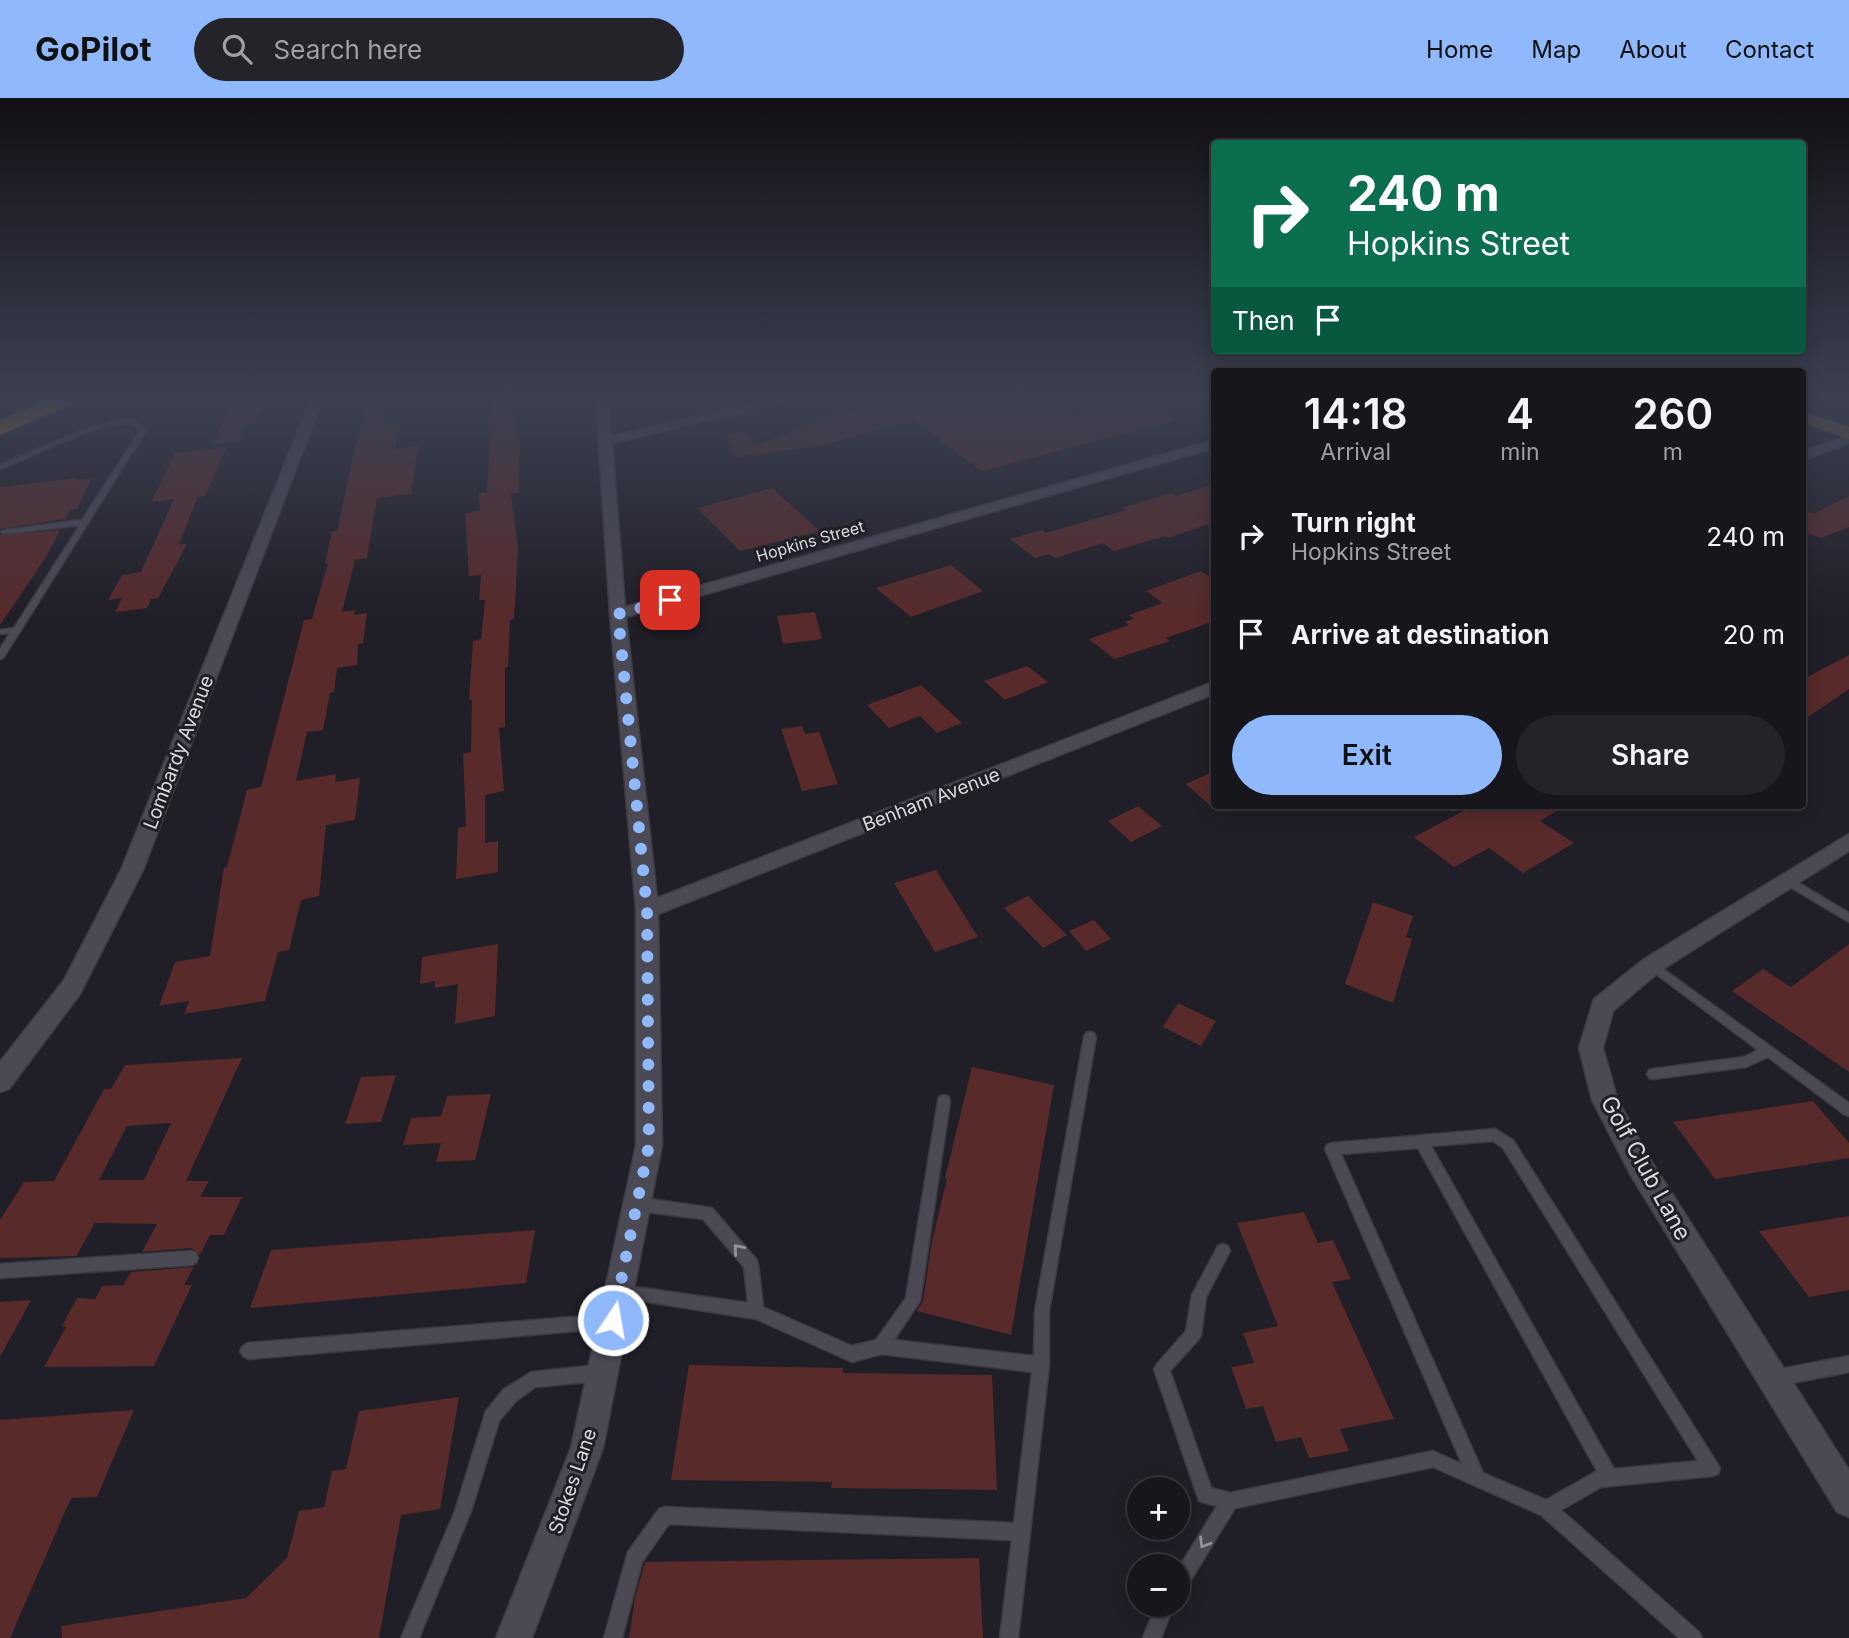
<!DOCTYPE html>
<meta charset="utf-8">
<style>
body{margin:0;font-family:Inter,sans-serif;background:#25232a;color:#f1f3f6;height:100vh;display:flex;flex-direction:column;font-size:26px;white-space:nowrap}
*{box-sizing:border-box;margin:0}
p{font-size:23px;color:#9f9fa4}
.icon{flex:none;width:38px;height:38px;fill:none;stroke:currentColor;stroke-width:2;stroke-linecap:round;stroke-linejoin:round}
.map{position:relative;flex:1;overflow:hidden}
.side{position:absolute;left:1211px;top:270px;width:595px;height:441px;display:flex;flex-direction:column;background:#18161d;border-radius:7px;box-shadow:0 4px 18px #0003,0 0 0 2px #36353b}
.side>*{flex:none}
.guide{position:absolute;left:1211px;top:42px;width:595px;height:214px;border-radius:7px;box-shadow:0 4px 18px #0003,0 0 0 2px #36353b;background:#0b6e4f;color:#fff;overflow:hidden}
.fabs{position:absolute;left:1127px;top:1379px;display:grid;gap:14px}
.fabs a{display:grid;place-items:center;width:63px;height:63px;border-radius:50%;background:#18161d;box-shadow:0 4px 18px #0003,0 0 0 2px #36353b;font-size:35px}
.pin{position:absolute;display:grid;place-items:center;width:60px;height:60px;color:#fff;margin:-30px;border-radius:14px;box-shadow:0 4px 10px #0006}
.me{position:absolute;width:77px;margin:-38px;rotate:12deg;stroke-linejoin:round;filter:drop-shadow(0 0 5px #0008)}
.turn{display:flex;align-items:center;gap:24px;height:147px;padding:0 21px;font-size:32px}
.turn .icon{width:91px;height:91px;stroke-width:2.5}
.turn b{display:block;font-size:49px;line-height:60px}
.then{display:flex;align-items:center;height:66px;padding:0 21px;background:#0003;gap:14px;font-size:26px}
.eta{display:flex;justify-content:space-evenly;align-items:center;height:119px;text-align:center}
.eta b{font-size:42px;font-weight:600;line-height:49px}
.cta{display:flex;gap:14px;margin-top:auto;padding:14px 21px}
.cta a{flex:1;height:80px;border-radius:42px;background:#8fb8fd;color:#111;font-size:28px;font-weight:600;line-height:80px;text-align:center}
.cta a+a{background:#25232a;color:#f1f3f6}
ul{padding:0;list-style:none}
li{display:flex;align-items:center;gap:21px;height:98px;padding:0 21px}
li div{flex:1}
li b{display:block;font-size:26px}
li em{font-style:normal}
header{display:flex;align-items:center;gap:42px;box-sizing:border-box;height:98px;padding:0 35px;background:#8fb8fd;color:#111}
header strong{font-size:33px}
nav{display:flex;gap:38px;margin-inline-start:auto;font-size:24px}
.search{width:490px;height:63px;background:#25232a;display:flex;align-items:center;gap:18px;box-sizing:border-box;padding:0 24px;border-radius:38px;color:#9f9fa4;font-size:26px}
.map>svg:first-child{display:block}
.building{fill:#582a2a;fill-rule:evenodd}
.lines{fill:none;stroke-linecap:round;stroke-linejoin:round}
.lane-casing{stroke:#3c3a42;stroke-width:3}
.street-casing{stroke:#3c3a42;stroke-width:3}
.primary-casing{stroke:#3c3a42;stroke-width:2}
.highway-casing{stroke:#3c3a42;stroke-width:2}
.lane{fill:#4b4a54;fill-rule:evenodd}
.street{fill:#4b4a54;fill-rule:evenodd}
.primary{fill:#89653a;fill-rule:evenodd}
.highway{fill:#b37729;fill-rule:evenodd}
.oneway{stroke:#92929a}
.route{stroke:#8fb8fd;stroke-width:12;stroke-dasharray:0 21.6}
.labels{text-anchor:middle;stroke-width:6;stroke-linejoin:round;paint-order:stroke}
.far-street-label{font-size:16px;fill:#dad9df;stroke:#201e27}
.street-label{font-size:19px;fill:#dad9df;stroke:#201e27}
.near-street-label{font-size:23px;fill:#dad9df;stroke:#201e27}
</style>
<header>
<strong>GoPilot</strong>
<div class="search"><svg class="icon" aria-label="search" viewBox="0 0 24 24"><circle cx="10" cy="10" r="6"/><path d="M15 15l6 6"/></svg>Search here</div>
<nav><a>Home</a><a>Map</a><a>About</a><a>Contact</a></nav>
</header>
<div class="map">
<svg width="1849" height="1540" viewBox="0 0 1849 1540">
<rect width="100%" height="100%" fill="#201e27"/>
<path class="building" d="M232 303H268L256 323 249 324 241 343 213 346Z
M370 303H387L382 328 400 326 395 351 418 348 411 396 377 400 367 460 355 462 342 514 355 512 354 517 367 515 363 545 358 546 357 567 337 570 334 594 330 595 323 632 307 634 296 683 336 676 335 684 360 680 355 722 326 727 319 798 301 802 289 852 278 854 265 903 184 916 189 903 159 908 175 864 210 858 224 770 227 769 247 692 261 689 304 522 312 521 328 465 325 466 332 433H337L355 350Z
M492 303H513L512 318H515L519 347V395L511 396 518 451 514 521 510 522 508 569 505 570V629L499 630 504 693 485 697V745L498 743V774L456 781 458 730 466 728 463 656 471 654 472 602H469L473 543 481 541 485 502H479L481 477 469 478 465 415 480 413 479 395 487 394Z
M888 303H1064L1066 320 1142 304 1174 322 982 373 913 322 823 347 736 359 725 336 749 333 756 348 831 317Z
M227 349 205 398 198 399 179 446H187L158 500 151 501 147 510 115 514 122 500 108 502 122 477 141 474 174 401 151 404 175 355Z
M77 380 75 382 92 380 77 411 70 412 65 421 0 431V389Z
M1214 386V424L1168 440 1165 438 1114 453 1103 445 1055 460 1049 456 1035 460 1010 441 1042 432 1046 435 1126 412 1122 410 1171 395 1176 398Z
M772 390 820 433 740 453 697 410Z
M1849 398V429L1821 440 1802 433V411L1814 416Z
M60 432 46 459 0 527V437Z
M951 467 983 493 911 519 876 490Z
M1201 473 1214 482V523L1166 540 1170 543 1114 561 1089 541 1129 527 1125 524 1134 521 1129 517 1163 505 1146 493Z
M815 514 822 541 783 546 777 518Z
M1849 557V591L1802 623V582Z
M1027 568 1048 584 1005 602 984 583Z
M921 587 962 625 937 635 920 618 889 630 867 607Z
M802 628 805 636 819 634 838 686 802 693 781 631Z
M1214 673V711L1186 686Z
M1485 707H1567L1540 723 1574 745 1523 775 1489 750 1454 769 1414 739 1467 711 1472 714Z
M1138 708 1162 728 1131 744 1108 723Z
M936 772 978 839 935 854 894 785Z
M1028 798 1067 837 1043 850 1004 810Z
M1373 804 1413 818 1406 839 1412 841 1393 905 1345 886Z
M1094 822 1111 841 1086 853 1069 833Z
M498 846 495 918 455 926 458 886 435 890V883L420 886 422 859Z
M1849 846V974L1732 893 1763 871 1791 889Z
M1178 905 1216 923 1201 948 1163 929Z
M242 960 186 1083H209L200 1099H242L224 1137H210L200 1157 191 1150 142 1154 157 1126 95 1125 76 1158 0 1160V1122L24 1084 54 1083 104 991H111L125 967ZM171 1025 144 1082H99L127 1028Z
M972 969 1054 987 1011 1237 917 1213 923 1203 932 1143 947 1081 945 1080Z
M396 977 381 1024 345 1026 361 979Z
M491 996 475 1062 436 1064 441 1045 403 1047 411 1020 441 1018 447 998Z
M1813 1003 1849 1045V1060L1715 1081 1673 1024Z
M1304 1114 1318 1145 1333 1142 1351 1181 1332 1184 1394 1321 1340 1331 1349 1353 1309 1360 1301 1339 1276 1344 1263 1308 1246 1311 1231 1269 1254 1265 1243 1235 1278 1228 1237 1125Z
M1849 1118V1192L1809 1199 1759 1133Z
M535 1132 526 1185 250 1210 271 1152Z
M194 1169 184 1187H192L154 1268 44 1269 66 1229 62 1228 77 1200 95 1201 102 1188 123 1187 131 1174Z
M31 1202 0 1259V1204Z
M689 1267 843 1270V1275L992 1277 997 1392 831 1390 832 1384 671 1382Z
M459 1299 440 1411 401 1417 379 1540H62L61 1528 246 1500 287 1460 299 1413 324 1409 332 1373 346 1371 359 1313Z
M134 1312 97 1399 71 1400 10 1540H0V1322Z
M979 1460 983 1540H629L635 1500 645 1464Z"/>
<g class="lines">
<defs>
<path id="lane" d="M125 321 138 323 145 334 21 532 3 560 0 561V551L10 535 0 536V532L14 530 80 427 4 436 0 434 4 432 82 422 139 334 134 326C96 322 37 358 0 371V367L86 331Z
M1789 779 1849 815V824L1785 786 1784 783 1785 780Z
M1652 863 1849 1005V1018L1844 1016 1768 959 1746 969 1653 981 1649 980 1647 976 1649 972 1653 971 1744 959 1758 952 1648 870 1646 867 1648 864Z
M1090 934 1094 935 1096 939 1049 1213V1267L1018 1540H1000L1012 1442 669 1426 642 1464 622 1540H604L628 1454 659 1411 665 1409 1014 1425 1032 1274 881 1256 852 1264 756 1221 616 1199 614 1194 616 1189 621 1187 748 1205 744 1169 703 1121 637 1113 632 1111 630 1106 632 1101 637 1099 712 1110 756 1161 758 1166 763 1209 852 1248 876 1242 906 1200 938 1003 939 999 944 997 949 999 950 1003 920 1203 894 1242 1034 1258 1035 1213 1084 939 1086 935Z
M1495 1031 1513 1042 1720 1370 1718 1376 1712 1378 1601 1389 1561 1412 1699 1534 1702 1540H1679L1541 1417 1433 1369 1235 1410 1184 1493 1178 1496V1471L1217 1408 1199 1403 1154 1271 1157 1266 1186 1233 1192 1197 1218 1148 1223 1146 1228 1148 1230 1153 1206 1199 1201 1237 1198 1242 1170 1273 1211 1390 1230 1395 1433 1353 1462 1366 1325 1051 1327 1047 1332 1045ZM1493 1043 1503 1050 1698 1363 1614 1371 1431 1048ZM1418 1050 1597 1373 1546 1402 1483 1375 1341 1056Z
M191 1153 196 1155 198 1160 196 1165 191 1167 0 1180V1166Z
M611 1216 616 1218 618 1223 616 1228 611 1230 248 1261 243 1258 240 1253 243 1248 248 1245Z
M1849 1258V1274L1776 1288 1771 1285 1768 1280 1771 1275 1776 1272Z
M598 1267 603 1270 606 1275 603 1280 598 1283 535 1289 516 1303 499 1323 471 1413 419 1540H401L455 1413 486 1313 504 1291 532 1274Z
M1156 1507H1174L1161 1540H1143Z"/>
<path id="street" d="M310 303H322L143 772 80 896 9 991 0 994V964L64 882 121 772Z
M596 303H608L611 338 765 303H789L612 345 625 509 1214 342V350L626 519 657 800 1208 586 1214 585V596L658 816 662 1047 603 1350 532 1540H496L571 1350 636 1047V812L610 516Z
M1849 337V345L1802 363V354Z
M1849 736V753L1660 873 1613 913 1603 950 1617 1000 1648 1058 1849 1372V1419L1837 1414 1630 1076 1592 1002 1579 950 1594 901 1644 861Z"/>
<path id="primary" d="M1802 313 1849 329V341L1802 324Z"/>
<path id="highway" d="M44 303H72L69 307 0 337V323Z"/>
</defs>
<use href="#lane" class="lane-casing"/>
<use href="#street" class="street-casing"/>
<use href="#primary" class="primary-casing"/>
<use href="#highway" class="highway-casing"/>
<use href="#lane" class="lane"/>
<use href="#street" class="street"/>
<use href="#primary" class="primary"/>
<use href="#highway" class="highway"/>
</g>
<defs><path id="oneway-chevron" d="M-2-3.5L2.5 0L-2 3.5" fill="none" stroke-width="1.6" stroke-linecap="round" stroke-linejoin="round" transform="scale(1.75)"/></defs>
<g class="oneway">
<use href="#oneway-chevron" transform="translate(738 1151) rotate(-131)"/>
<use href="#oneway-chevron" transform="translate(1204 1445) rotate(122)"/>
</g>
<linearGradient id="sky" x2="0" y2="1"><stop stop-color="#121015"/><stop offset="0.58" stop-color="#3c4152"/><stop offset="1" stop-color="#3c4152" stop-opacity="0"/></linearGradient>
<rect width="1849" height="519" fill="url(#sky)"/>
<g class="lines">
<path class="route" d="M613 1222 649 1047 647 812 618 516 670 502"/>
</g>
<g class="labels">
<g class="far-street-label">
<text transform="translate(810 443) rotate(-16)" y="6">Hopkins Street</text>
</g>
<g class="street-label">
<text transform="translate(178 654) rotate(-69)" y="7">Lombardy Avenue</text>
<text transform="translate(931 701) rotate(-21)" y="7">Benham Avenue</text>
<text transform="translate(572 1383) rotate(-71)" y="7">Stokes Lane</text>
</g>
<g class="near-street-label">
<text transform="translate(1646 1070) rotate(61)" y="8">Golf Club Lane</text>
</g>
</g>
</svg>
<div class="fabs">
<a>+</a>
<a>−</a>
</div>
<div class="pin" style="left:670px;top:502px;background:#d93025"><svg class="icon" aria-label="arrive" viewBox="0 0 24 24"><path d="M6 21V4h12l-3 4 3 4H6"/></svg></div>
<svg class="me" style="left:613px;top:1222px" viewBox="-20 -20 40 40"><circle r="17" fill="#8fb8fd" stroke="#fff" stroke-width="3"/><path d="M0-11L8 9 0 5-8 9z" fill="#fff"/></svg>
<div class="guide">
<div class="turn"><svg class="icon" aria-label="right" viewBox="0 0 24 24"><path d="M7 20v-9h11M14 6l5 5-5 5"/></svg><div><b>240 m</b>Hopkins Street</div></div>
<div class="then">Then<svg class="icon" aria-label="arrive" viewBox="0 0 24 24"><path d="M6 21V4h12l-3 4 3 4H6"/></svg></div>
</div>
<section class="side">
<div class="eta">
<div><b>14:18</b><p>Arrival</p></div>
<div><b>4</b><p>min</p></div>
<div><b>260</b><p>m</p></div>
</div>
<ul>
<li><svg class="icon" aria-label="right" viewBox="0 0 24 24"><path d="M7 20v-9h11M14 6l5 5-5 5"/></svg><div><b>Turn right</b><p>Hopkins Street</p></div><em>240 m</em></li>
<li><svg class="icon" aria-label="arrive" viewBox="0 0 24 24"><path d="M6 21V4h12l-3 4 3 4H6"/></svg><div><b>Arrive at destination</b></div><em>20 m</em></li>
</ul>
<div class="cta"><a>Exit</a><a>Share</a></div>
</section>
</div>
